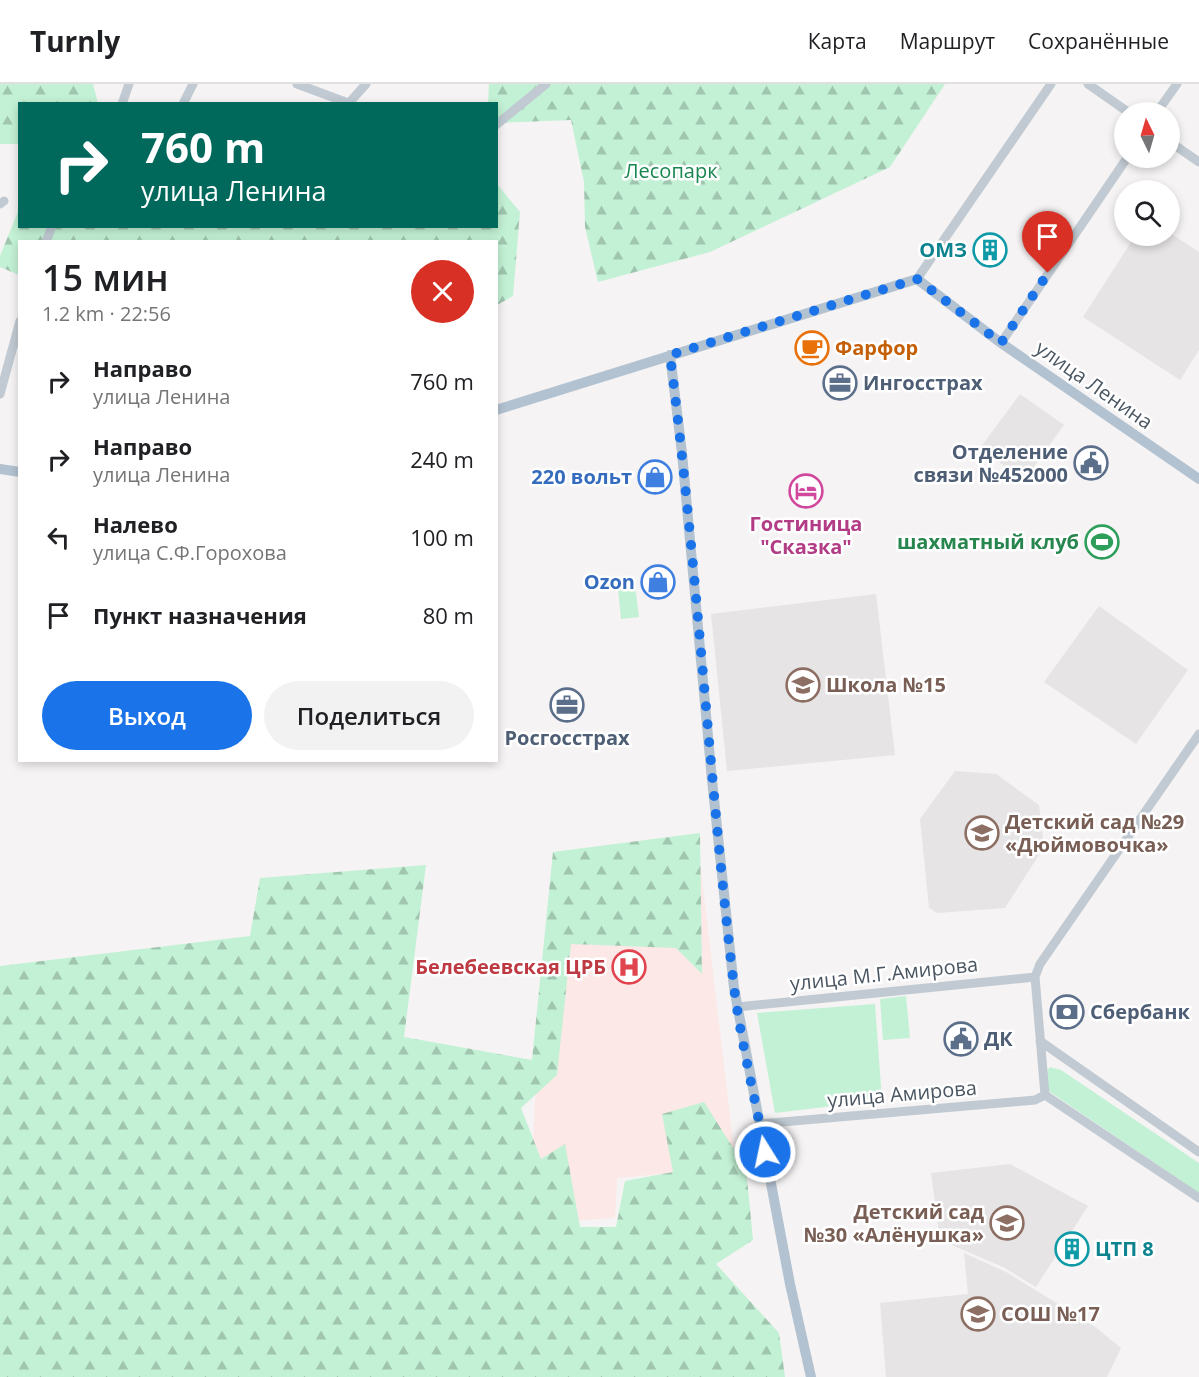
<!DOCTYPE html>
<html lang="ru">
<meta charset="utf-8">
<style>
body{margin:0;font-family:"Open Sans",sans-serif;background:#f2f2f2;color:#202124;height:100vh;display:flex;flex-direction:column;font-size:22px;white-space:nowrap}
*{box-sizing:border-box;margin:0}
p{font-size:20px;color:#757577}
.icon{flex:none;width:33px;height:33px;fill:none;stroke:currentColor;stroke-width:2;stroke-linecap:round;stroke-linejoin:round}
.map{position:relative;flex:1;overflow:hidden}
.details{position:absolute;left:18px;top:156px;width:480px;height:522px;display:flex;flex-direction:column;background:#fff;border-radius:0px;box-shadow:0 3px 9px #0003}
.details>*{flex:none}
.guide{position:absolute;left:18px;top:18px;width:480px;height:126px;border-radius:0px;box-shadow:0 3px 9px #0003;background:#00695c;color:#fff;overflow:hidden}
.needle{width:39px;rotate:355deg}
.buttons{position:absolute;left:1114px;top:18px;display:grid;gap:12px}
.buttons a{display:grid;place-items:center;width:66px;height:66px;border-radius:50%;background:#fff;box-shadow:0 3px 9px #0003;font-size:30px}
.pin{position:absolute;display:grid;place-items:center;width:51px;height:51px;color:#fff;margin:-62px -26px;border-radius:50% 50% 50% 0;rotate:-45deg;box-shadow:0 0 6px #0007}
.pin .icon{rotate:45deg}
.me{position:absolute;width:66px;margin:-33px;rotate:350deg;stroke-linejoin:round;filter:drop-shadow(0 0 4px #0008)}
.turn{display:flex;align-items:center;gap:21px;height:126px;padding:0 24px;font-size:27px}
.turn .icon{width:78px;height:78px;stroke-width:2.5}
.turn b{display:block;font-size:42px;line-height:51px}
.round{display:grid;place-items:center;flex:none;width:63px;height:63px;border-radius:32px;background:#f2f2f2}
.head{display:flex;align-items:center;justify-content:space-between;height:102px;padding:0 24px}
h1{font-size:36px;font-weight:600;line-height:45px}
.button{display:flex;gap:12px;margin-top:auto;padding:12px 24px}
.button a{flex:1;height:69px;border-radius:36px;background:#1a73e8;color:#fff;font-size:24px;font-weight:600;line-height:69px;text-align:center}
.button a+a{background:#f2f2f2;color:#202124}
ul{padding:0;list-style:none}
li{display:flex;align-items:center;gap:18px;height:78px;padding:0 24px}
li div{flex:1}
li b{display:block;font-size:22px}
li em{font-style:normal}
header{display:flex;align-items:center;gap:36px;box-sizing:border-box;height:84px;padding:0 30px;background:#fff;border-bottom:2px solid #e0e0e0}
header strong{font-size:28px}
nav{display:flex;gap:33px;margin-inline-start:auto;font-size:21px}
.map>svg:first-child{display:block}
.education{fill:#e6e4e5}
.medical{fill:#fce8e6}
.green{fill:#c3f1d5}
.forest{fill:url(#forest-firs)}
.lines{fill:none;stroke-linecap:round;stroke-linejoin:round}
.minor{stroke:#c1cad2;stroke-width:9}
.major{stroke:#b3c2d1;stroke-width:10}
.route{stroke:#1a73e8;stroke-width:10;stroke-dasharray:0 18}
.labels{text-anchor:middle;stroke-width:5;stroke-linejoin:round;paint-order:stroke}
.park-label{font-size:20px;fill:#17864f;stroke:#fff}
.culture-label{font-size:20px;font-weight:bold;fill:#0d838f;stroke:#fff;text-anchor:end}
.food-label{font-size:20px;font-weight:bold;fill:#c56008;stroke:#fff;text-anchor:start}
.service-label{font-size:20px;font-weight:bold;fill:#4e5e75;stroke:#fff;text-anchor:start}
.street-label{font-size:20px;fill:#4a5661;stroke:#fff}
.shop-label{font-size:20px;font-weight:bold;fill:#366cbe;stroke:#fff;text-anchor:end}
.hotel-label{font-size:20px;font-weight:bold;fill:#b23c85;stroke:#fff}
.leisure-label{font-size:20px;font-weight:bold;fill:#27864d;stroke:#fff;text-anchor:end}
.education-label{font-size:20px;font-weight:bold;fill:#785e54;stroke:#fff;text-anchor:start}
.health-label{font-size:20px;font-weight:bold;fill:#be3a42;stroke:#fff;text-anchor:end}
</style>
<header>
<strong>Turnly</strong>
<nav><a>Карта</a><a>Маршрут</a><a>Сохранённые</a></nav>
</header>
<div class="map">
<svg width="1199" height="1293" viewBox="0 0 1199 1293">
<defs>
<pattern id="forest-firs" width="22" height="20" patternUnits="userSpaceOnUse" patternTransform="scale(1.5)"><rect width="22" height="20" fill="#c3f1d5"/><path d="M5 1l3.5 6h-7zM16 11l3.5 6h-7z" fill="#a0c6b0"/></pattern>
</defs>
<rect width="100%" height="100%" fill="#f5f3f3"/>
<path class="education" d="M1170 149 1199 168V266L1180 296 1083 233 1135 152Z
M1020 310 1064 341 1024 396 980 364Z
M876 510 895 671 727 687 711 530Z
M1099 522 1188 586 1136 660 1044 598Z
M955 687 996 690 1039 721 1044 763 1005 824 937 829 929 824 920 735Z
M1010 1080 1088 1122 1036 1203 1003 1183 940 1156 931 1089Z
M964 1169 1006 1188 1094 1242 1121 1264 1107 1293H886L880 1219 968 1210Z"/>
<path class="medical" d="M697 753 736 1083 617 1094 615 1134 529 1139 536 997 555 769Z"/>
<path class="green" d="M617 494H634L639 533 621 535Z
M906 912 910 954 883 956 880 915Z
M875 920 882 1016 775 1029 757 929Z
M1050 983 1061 986 1199 1079V1109L1047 1006 1043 992Z"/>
<path class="forest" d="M0 0H93L98 19 20 20 19 60H0Z
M489 0H945L890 83 710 168 598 198 585 143 584 98 571 36 497 39 496 20H488Z
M497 100 520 128 513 212 497 221 496 158H20L19 191 0 183V172L19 125 20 142H496Z
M700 749 702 890 676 864 571 860 557 991 521 1024 541 1075 565 1060 580 1143H616L625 1097 673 1088 662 1030 704 1018 746 1084 753 1156 716 1180 779 1249 785 1293H0V882L250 852 260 794 426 781 404 953 532 976 553 768Z"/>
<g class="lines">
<path class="minor" d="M297 0 351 20
M1088 0 1128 28
M349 19 366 0
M122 20 129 0
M183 20 193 0
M1157 28 1177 0
M496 41 546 0
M1170 58 1199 78
M0 120 4 117
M46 158 52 142
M917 195 1051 0
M1001 259 1127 74
M0 310 20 237
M737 923 1035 893
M1040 957 1199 1068
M1045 1011 1035 893 1040 880 1199 650
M1045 1011 1199 1114
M760 1040 1035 1016 1045 1011"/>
<path class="major" d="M670 271 682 369 712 696 734 904 790 1200 811 1293
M496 326 917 195 1001 259 1199 395
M0 385 20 388"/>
</g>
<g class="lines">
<path class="route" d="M765 1068C755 1013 741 959 734 903 709 693 697 481 670 271L917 195 1001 259 1048 189"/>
</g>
<defs>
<symbol id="building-ring" viewBox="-11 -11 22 22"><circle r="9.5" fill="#fff" stroke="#0f9aa8" stroke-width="1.5"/><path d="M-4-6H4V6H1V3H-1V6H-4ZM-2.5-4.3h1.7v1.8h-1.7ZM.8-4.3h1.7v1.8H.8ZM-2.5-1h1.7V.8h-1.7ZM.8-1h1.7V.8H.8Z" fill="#0f9aa8"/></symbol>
<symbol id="cafe-ring" viewBox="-11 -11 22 22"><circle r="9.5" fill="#fff" stroke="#e8710a" stroke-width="1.5"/><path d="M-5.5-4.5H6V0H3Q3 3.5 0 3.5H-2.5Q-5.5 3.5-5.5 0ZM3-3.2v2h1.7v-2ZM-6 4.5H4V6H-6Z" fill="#e8710a"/></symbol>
<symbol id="office-ring" viewBox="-11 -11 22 22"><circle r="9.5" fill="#fff" stroke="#5c6f8a" stroke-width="1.5"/><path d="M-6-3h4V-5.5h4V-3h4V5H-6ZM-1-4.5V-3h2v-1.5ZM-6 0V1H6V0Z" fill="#5c6f8a"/></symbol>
<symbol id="civic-ring" viewBox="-11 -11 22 22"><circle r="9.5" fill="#fff" stroke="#5c6f8a" stroke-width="1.5"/><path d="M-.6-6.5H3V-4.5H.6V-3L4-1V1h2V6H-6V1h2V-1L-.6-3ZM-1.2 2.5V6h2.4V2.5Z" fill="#5c6f8a"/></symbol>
<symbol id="shop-ring" viewBox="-11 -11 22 22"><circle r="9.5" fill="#fff" stroke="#3f7fe0" stroke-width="1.5"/><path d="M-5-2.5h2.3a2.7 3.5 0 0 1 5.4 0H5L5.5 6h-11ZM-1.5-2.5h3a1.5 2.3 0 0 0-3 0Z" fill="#3f7fe0"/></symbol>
<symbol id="hotel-ring" viewBox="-11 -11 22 22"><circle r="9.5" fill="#fff" stroke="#d1479c" stroke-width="1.5"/><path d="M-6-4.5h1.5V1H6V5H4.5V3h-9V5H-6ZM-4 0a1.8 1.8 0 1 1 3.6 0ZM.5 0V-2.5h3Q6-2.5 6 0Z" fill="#d1479c"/></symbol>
<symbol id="stadium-ring" viewBox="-11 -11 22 22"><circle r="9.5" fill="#fff" stroke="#2e9e5b" stroke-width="1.5"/><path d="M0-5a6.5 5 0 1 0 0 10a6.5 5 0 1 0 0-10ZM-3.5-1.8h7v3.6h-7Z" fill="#2e9e5b"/></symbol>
<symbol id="school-ring" viewBox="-11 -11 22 22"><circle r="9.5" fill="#fff" stroke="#8d6e63" stroke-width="1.5"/><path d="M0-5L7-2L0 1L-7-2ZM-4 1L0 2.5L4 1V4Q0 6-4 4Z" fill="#8d6e63"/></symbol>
<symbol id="hospital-ring" viewBox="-11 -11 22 22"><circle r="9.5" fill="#fff" stroke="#e0444e" stroke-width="1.5"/><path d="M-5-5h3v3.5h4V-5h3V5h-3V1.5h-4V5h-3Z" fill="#e0444e"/></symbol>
<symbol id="bank-ring" viewBox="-11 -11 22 22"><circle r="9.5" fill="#fff" stroke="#5c6f8a" stroke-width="1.5"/><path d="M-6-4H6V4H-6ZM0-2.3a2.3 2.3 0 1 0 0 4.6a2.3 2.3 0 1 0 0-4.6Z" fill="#5c6f8a"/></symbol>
</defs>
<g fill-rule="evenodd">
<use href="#building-ring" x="971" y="147" width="38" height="38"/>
<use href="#cafe-ring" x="793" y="245" width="38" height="38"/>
<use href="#office-ring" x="821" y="280" width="38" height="38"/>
<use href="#civic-ring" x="1072" y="360" width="38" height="38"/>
<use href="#shop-ring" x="636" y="374" width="38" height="38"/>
<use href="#hotel-ring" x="787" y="388" width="38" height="38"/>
<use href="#stadium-ring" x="1083" y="439" width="38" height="38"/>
<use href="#shop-ring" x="639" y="479" width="38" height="38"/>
<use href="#school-ring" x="784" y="582" width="38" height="38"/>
<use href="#office-ring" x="548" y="602" width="38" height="38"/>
<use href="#school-ring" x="963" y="730" width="38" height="38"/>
<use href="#hospital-ring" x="610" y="864" width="38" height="38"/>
<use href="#bank-ring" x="1048" y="909" width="38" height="38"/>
<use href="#civic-ring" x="942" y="936" width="38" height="38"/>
<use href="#school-ring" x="988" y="1120" width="38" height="38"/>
<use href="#building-ring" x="1053" y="1146" width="38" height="38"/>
<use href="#school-ring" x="959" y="1211" width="38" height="38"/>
</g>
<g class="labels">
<g class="park-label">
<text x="671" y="94">Лесопарк</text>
</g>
<g class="culture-label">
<text x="967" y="173">ОМЗ</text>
<text x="1095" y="1172" text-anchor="start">ЦТП 8</text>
</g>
<g class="food-label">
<text x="835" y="271">Фарфор</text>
</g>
<g class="service-label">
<text x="863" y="306">Ингосстрах</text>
<text x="1068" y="375" text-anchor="end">Отделение<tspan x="1068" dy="23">связи №452000</tspan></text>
<text x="567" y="661" text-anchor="middle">Росгосстрах</text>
<text x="1090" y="935">Сбербанк</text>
<text x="984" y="962">ДК</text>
</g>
<g class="street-label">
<text transform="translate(1094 301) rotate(35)" y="7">улица Ленина</text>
<text transform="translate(884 890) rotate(-6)" y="7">улица М.Г.Амирова</text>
<text transform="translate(902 1010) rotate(-5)" y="7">улица Амирова</text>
</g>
<g class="shop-label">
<text x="632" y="400">220 вольт</text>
<text x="635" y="505">Ozon</text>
</g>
<g class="hotel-label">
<text x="806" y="447">Гостиница<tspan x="806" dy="23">"Сказка"</tspan></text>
</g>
<g class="leisure-label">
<text x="1079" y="465">шахматный клуб</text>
</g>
<g class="education-label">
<text x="826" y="608">Школа №15</text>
<text x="1005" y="745">Детский сад №29<tspan x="1005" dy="23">«Дюймовочка»</tspan></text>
<text x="984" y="1135" text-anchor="end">Детский сад<tspan x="984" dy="23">№30 «Алёнушка»</tspan></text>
<text x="1001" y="1237">СОШ №17</text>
</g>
<g class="health-label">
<text x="606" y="890">Белебеевская ЦРБ</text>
</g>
</g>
</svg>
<div class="buttons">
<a><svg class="needle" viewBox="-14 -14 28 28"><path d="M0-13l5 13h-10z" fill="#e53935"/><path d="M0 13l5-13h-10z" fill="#757577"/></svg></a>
<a><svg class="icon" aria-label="search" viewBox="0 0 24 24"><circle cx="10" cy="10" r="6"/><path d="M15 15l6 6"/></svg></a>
</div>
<div class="pin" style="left:1048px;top:189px;background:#d93025"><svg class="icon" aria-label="arrive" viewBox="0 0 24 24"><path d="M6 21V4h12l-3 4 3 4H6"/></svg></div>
<svg class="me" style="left:765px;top:1068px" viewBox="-20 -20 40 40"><circle r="17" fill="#1a73e8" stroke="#fff" stroke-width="3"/><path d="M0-11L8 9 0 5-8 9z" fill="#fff"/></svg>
<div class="guide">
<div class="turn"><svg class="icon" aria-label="right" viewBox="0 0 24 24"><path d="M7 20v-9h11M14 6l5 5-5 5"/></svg><div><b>760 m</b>улица Ленина</div></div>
</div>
<section class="details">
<div class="head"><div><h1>15 мин</h1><p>1.2 km · 22:56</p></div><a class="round" style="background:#d93025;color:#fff"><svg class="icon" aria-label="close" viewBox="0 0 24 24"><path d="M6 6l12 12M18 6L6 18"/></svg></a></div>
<ul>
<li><svg class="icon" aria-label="right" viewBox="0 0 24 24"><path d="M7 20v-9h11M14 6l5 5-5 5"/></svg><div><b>Направо</b><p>улица Ленина</p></div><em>760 m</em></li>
<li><svg class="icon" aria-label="right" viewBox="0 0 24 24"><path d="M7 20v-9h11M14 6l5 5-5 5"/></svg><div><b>Направо</b><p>улица Ленина</p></div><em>240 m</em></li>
<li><svg class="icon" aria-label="left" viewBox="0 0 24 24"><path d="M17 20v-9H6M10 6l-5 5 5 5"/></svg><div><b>Налево</b><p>улица С.Ф.Горохова</p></div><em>100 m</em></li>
<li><svg class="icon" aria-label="arrive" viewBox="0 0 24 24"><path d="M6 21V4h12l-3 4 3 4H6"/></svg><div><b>Пункт назначения</b></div><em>80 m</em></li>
</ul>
<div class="button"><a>Выход</a><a>Поделиться</a></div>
</section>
</div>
